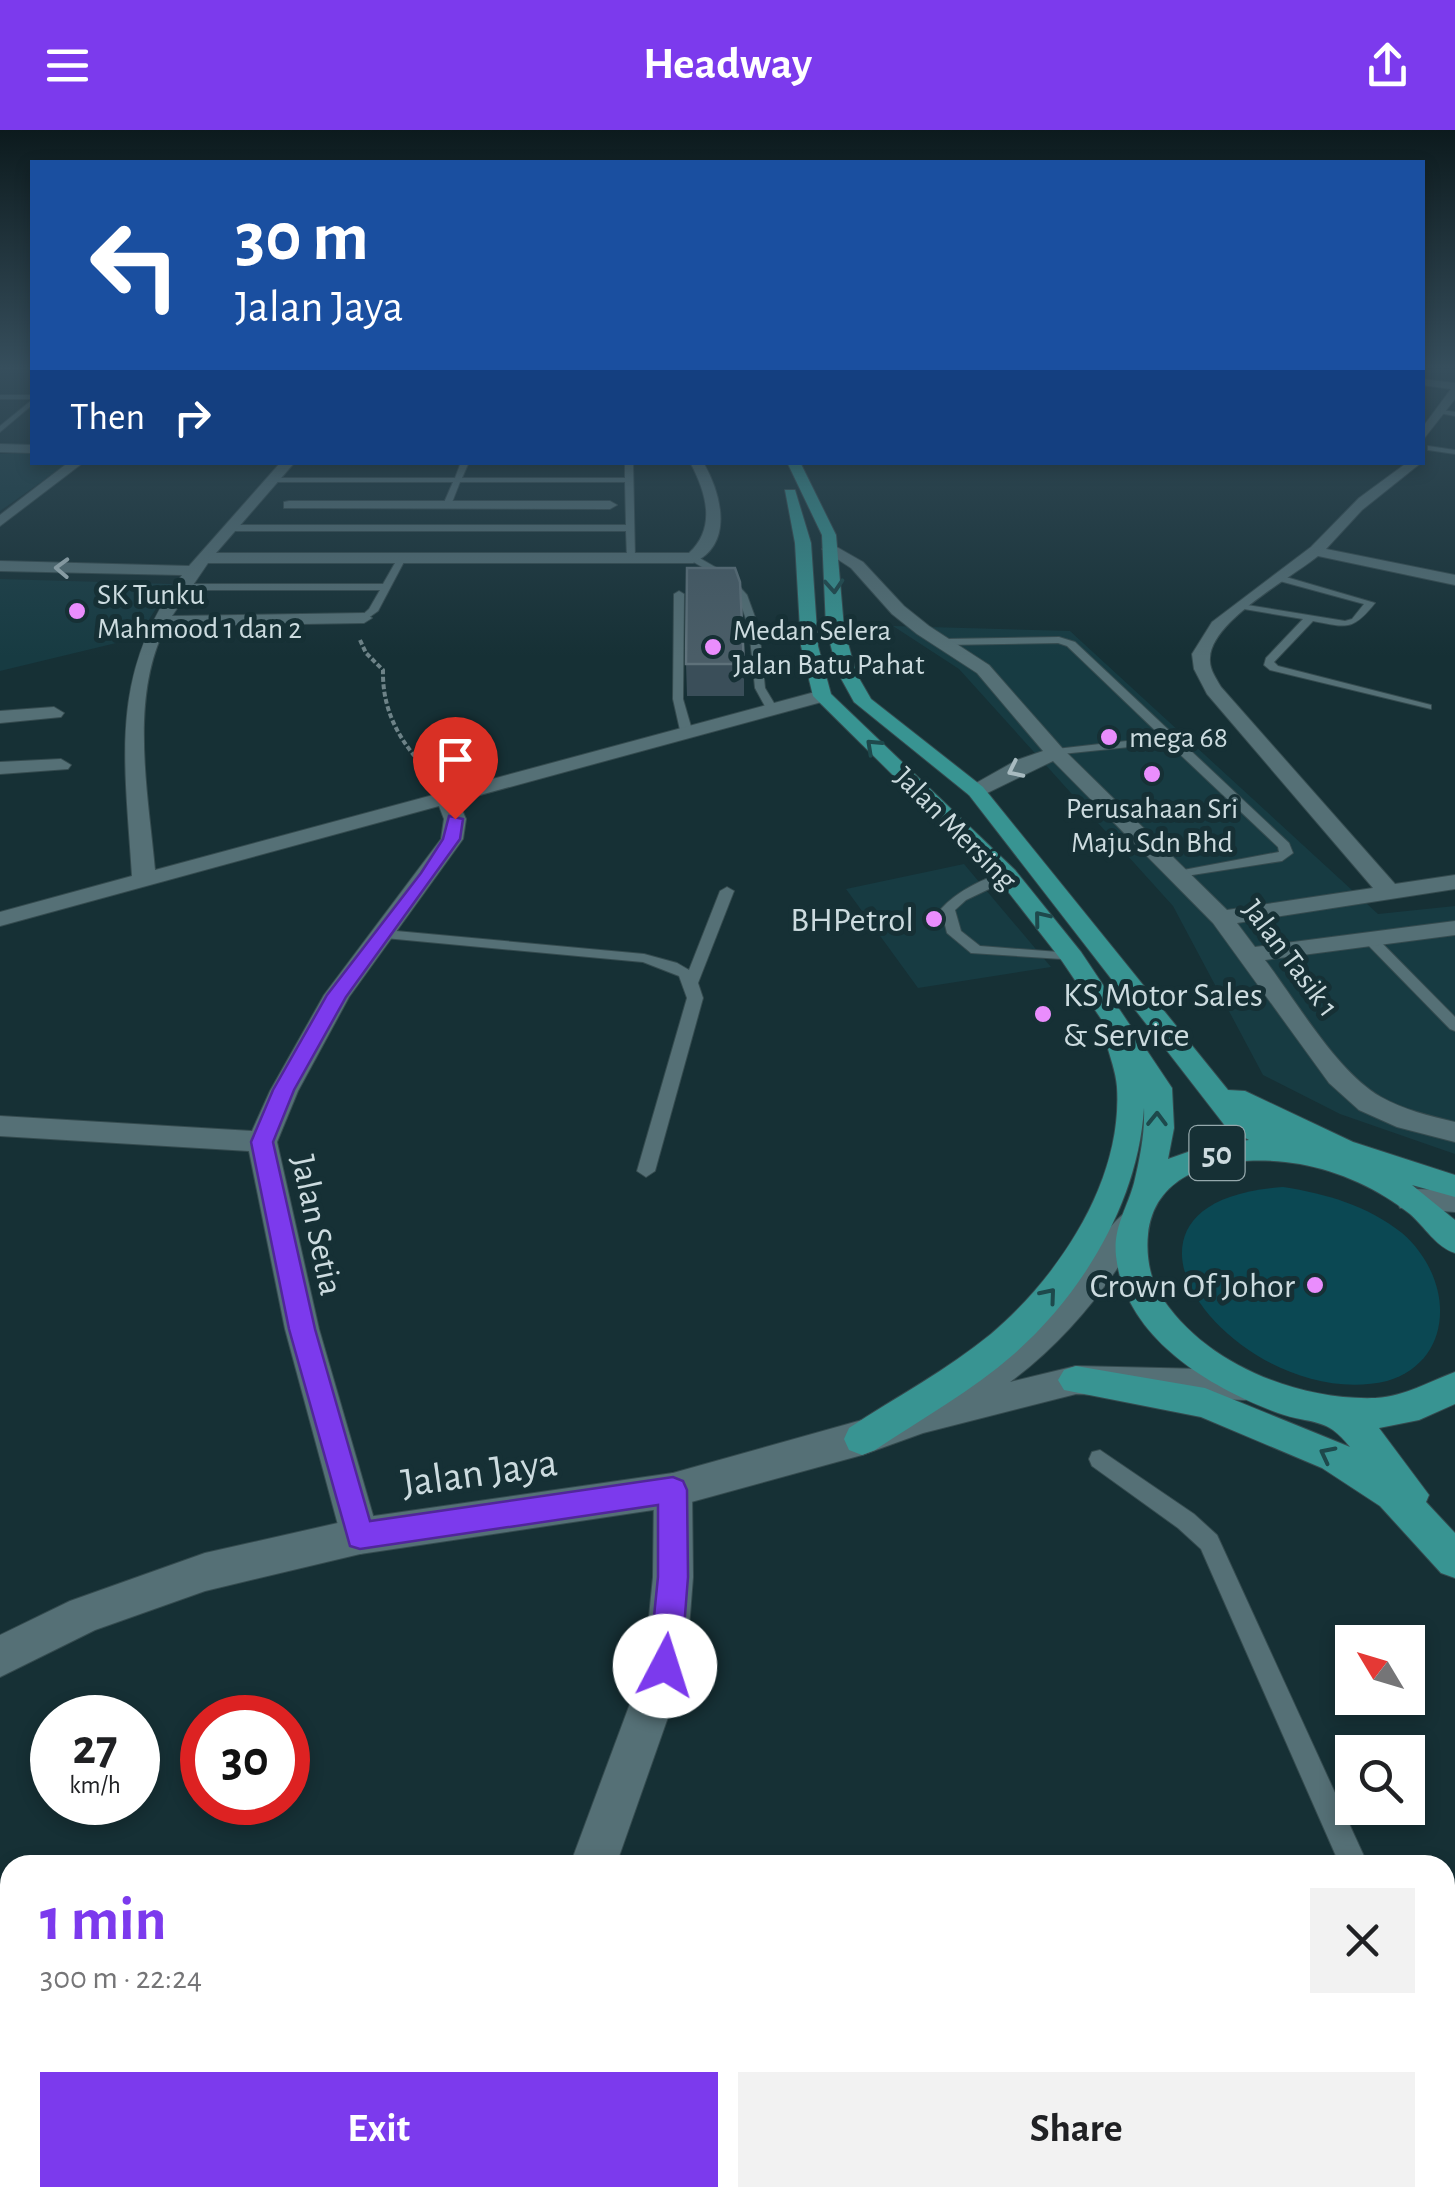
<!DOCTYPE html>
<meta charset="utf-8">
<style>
body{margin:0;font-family:"Alegreya Sans",sans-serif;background:#f2f2f2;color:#202124;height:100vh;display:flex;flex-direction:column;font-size:38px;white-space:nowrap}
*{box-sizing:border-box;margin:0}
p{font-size:32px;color:#757577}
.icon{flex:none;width:55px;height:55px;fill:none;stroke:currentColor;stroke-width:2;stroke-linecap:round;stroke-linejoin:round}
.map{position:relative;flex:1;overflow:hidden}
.side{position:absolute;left:0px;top:1725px;width:1455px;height:352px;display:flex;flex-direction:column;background:#fff;border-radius:30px 30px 0 0;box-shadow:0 5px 15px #0003}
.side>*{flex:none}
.hud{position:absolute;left:30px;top:30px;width:1395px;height:305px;border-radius:0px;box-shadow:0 5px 15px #0003;background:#1a4fa0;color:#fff;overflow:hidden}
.needle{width:65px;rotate:308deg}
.tools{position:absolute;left:1335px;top:1495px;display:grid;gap:20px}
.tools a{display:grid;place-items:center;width:90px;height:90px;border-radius:0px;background:#fff;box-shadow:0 5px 15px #0003;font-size:50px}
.speed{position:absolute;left:30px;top:1565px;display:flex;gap:20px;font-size:50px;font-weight:700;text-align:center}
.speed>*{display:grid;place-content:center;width:130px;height:130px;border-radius:50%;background:#fff;box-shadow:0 5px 15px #0003;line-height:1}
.speed small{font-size:25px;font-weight:400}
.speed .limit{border:15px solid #d22;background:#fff;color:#111}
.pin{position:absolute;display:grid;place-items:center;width:85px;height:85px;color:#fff;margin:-102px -42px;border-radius:50% 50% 50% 0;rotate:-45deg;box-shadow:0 0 10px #0007}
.pin .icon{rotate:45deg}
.me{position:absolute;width:110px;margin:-55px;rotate:5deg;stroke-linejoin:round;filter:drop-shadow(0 0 8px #0008)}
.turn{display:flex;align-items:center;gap:35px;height:210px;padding:0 40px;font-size:45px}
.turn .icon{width:130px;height:130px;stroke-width:2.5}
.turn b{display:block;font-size:70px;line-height:85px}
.then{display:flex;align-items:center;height:95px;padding:0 40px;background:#0003;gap:20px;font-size:38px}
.round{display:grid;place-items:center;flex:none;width:105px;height:105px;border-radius:0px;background:#f2f2f2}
.summary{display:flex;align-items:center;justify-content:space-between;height:170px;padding:0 40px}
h1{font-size:60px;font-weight:700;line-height:75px;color:#7c3aed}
.button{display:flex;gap:20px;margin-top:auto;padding:20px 40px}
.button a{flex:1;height:115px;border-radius:0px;background:#7c3aed;color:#fff;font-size:40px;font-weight:700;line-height:115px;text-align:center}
.button a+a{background:#f2f2f2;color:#202124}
header{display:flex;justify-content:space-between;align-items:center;height:130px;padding:0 40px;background:#7c3aed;color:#fff;font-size:45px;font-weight:700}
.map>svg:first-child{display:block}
.built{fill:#173b42}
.green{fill:#0b4853}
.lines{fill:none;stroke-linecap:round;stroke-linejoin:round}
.service-casing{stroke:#354b4f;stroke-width:2}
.minor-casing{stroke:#354b4f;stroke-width:2}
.tertiary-casing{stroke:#354b4f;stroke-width:2}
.secondary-casing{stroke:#354b4f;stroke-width:2}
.trunk-casing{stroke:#354b4f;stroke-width:2}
.path{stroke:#6e8388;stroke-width:4;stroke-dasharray:5 2.5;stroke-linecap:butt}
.service{fill:#557076;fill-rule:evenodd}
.minor{fill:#557076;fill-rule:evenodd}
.tertiary{fill:#557076;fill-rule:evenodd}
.secondary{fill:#557076;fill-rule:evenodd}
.trunk{fill:#389492;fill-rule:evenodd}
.wall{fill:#3a4e59}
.building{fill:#4a5d67;stroke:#5e717a;stroke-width:2.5}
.oneway{stroke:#a8bbc0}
.oneway2{stroke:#1e494c}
.route{fill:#7c3aed;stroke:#51269a;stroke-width:2.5}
.poi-dot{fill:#ea8dfd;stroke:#163035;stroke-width:4}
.labels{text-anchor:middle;stroke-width:10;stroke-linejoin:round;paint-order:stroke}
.far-poi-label{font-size:30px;fill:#ccdbdf;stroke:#163035;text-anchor:start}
.far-street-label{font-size:30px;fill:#ccdbdf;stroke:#163035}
.shield{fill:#163035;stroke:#95a8ac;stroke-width:2.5}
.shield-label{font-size:32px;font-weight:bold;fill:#ccdbdf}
.poi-label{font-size:35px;fill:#ccdbdf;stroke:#163035;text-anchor:end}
.street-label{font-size:35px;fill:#ccdbdf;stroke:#163035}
.near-street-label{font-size:42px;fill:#ccdbdf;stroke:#163035}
</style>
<header><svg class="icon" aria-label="menu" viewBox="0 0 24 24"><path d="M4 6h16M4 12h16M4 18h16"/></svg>Headway<svg class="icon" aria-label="share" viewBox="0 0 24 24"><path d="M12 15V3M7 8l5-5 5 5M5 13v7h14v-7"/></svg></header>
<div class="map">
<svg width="1455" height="2076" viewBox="0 0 1455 2076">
<rect width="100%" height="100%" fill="#163035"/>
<path class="built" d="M32 323V332L68 333 0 381V324Z
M0 449 172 454 137 508 0 541Z
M893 496 1070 501 1378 784 1455 776V1024L1340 984 1263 945 1173 776 959 539Z
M964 734 1051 837 918 858 846 759Z"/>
<path class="green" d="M1283 1057C1327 1064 1366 1075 1402 1103 1455 1149 1455 1231 1387 1251 1241 1285 1068 1072 1283 1057Z"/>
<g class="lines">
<defs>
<path id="service" d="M0 237H32V239H0Z
M0 265H32V269H0Z
M32 270V275L0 302V296Z
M1441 280 1455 282V286L1439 283Z
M1428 316 1455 320V324L1428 320Z
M461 332H469L462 348H625V332H633L635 428 631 431 627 428 626 401H232L228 398 232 395H626L625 352H460L451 375 447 377 443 375 453 352H274L270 350 274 348H455Z
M399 426 406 428 378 481 364 491 359 488 369 479 380 460H183L178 457 183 454H383Z
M690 426H696L729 445 747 465 759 498 765 558 777 578 775 580H767L755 558 749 498 738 466 723 449 690 430Z
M1279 445 1375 473C1352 502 1346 497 1313 491L1274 532 1278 536 1431 575V579L1270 540 1264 535 1266 528 1303 489 1244 479 1241 478V474L1345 491 1352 489 1364 474 1276 450 1274 448Z
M679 461 684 464 683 569 692 600 686 603 680 600 673 569 674 464Z
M1059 507 1075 512 1289 713 1293 723 1282 731 1173 748V742L1178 741 1279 722 1278 717 1168 613 1052 625V621L1056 619 1162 607 1067 516 1058 513 945 515 940 512 945 509Z
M1007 741 1012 742V748L966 770 955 780 961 801 980 816 1072 823 1079 827 1077 830 971 823 947 803 941 779C958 760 983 749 1007 741Z
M727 757 734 761 698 853 703 868 655 1041 646 1047 637 1041 687 868 679 846 643 832 385 808 378 804 385 800 644 824 677 833 689 840 720 761Z
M1370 805 1375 806 1455 887V901L1450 899 1365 812 1363 809Z
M1100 1320 1194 1384 1217 1405 1368 1735H1340L1201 1419 1178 1398 1092 1336 1089 1329 1092 1322Z
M1455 1788V1816L1445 1818V1790Z
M1445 2055 1448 2057 1455 2076H1424L1421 2068H1445Z"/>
<path id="minor" d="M1422 249 1455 253V269L1422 311V298L1451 259 1422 255Z
M69 332H84L0 396V385Z
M281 332H295L216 423H689C717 397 706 362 690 332H703C721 363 735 414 693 433H208L172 486 364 483 372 488 364 493 166 496C129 568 148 662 155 740L815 562H829L831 566 829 570 458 671 466 689 463 709 349 867 298 961 277 1012 319 1199 379 1406 374 1419 360 1424 346 1419 341 1406 285 1199 249 1021 0 1006V986L252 1001 270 961 324 865 441 709 444 689 439 676 0 796V782L132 746C125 631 108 544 182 445L0 441V431L189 436Z
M1408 332H1422L1362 380 1326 419 1455 445V455L1318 426C1291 448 1211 491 1210 528 1209 539 1216 548 1221 557L1395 754 1455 745V759L1237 793 1255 817 1455 791V805L1265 830C1297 872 1337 942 1381 967 1404 980 1430 986 1455 992V1012L1397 997 1359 980 1329 953 1213 793 1053 631 983 665H969L966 661 969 657 1017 630 1043 621 977 543 917 504 892 484 851 438 822 419 835 416 863 432 904 476 929 496 989 535 1063 619 1227 780 1373 758 1207 564 1194 539 1192 524 1212 492 1311 417 1359 368Z
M289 371H610L617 375 610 379 284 378V372Z
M54 577 64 583 61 587 0 593V581Z
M61 629 71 635 68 639 0 644V632Z
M673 1343 686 1348 692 1360 693 1447 686 1536 616 1735H570L644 1536 653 1447 654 1360 660 1348Z
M365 2068H421L418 2076H362Z
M1015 2068H1078L1081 2076H1018Z"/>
<path id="tertiary" d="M0 314 32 315V323L0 322Z
M1130 1080 1141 1084 1146 1092C1111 1154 1067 1210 1010 1252L1076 1236 1245 1240 1257 1245 1263 1255 1257 1265 1245 1270 1076 1264 923 1303 862 1325 673 1377 360 1424 205 1461 95 1500 0 1547V1505L70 1471 205 1423 360 1388 673 1343 937 1269C947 1248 979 1236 998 1222 1015 1210 1031 1196 1045 1181 1064 1161 1112 1086 1130 1080Z"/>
<path id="secondary" d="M1411 1059 1455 1060V1082L1400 1078 1396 1070 1400 1062Z"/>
<path id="trunk" d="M787 332H800L836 405 844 498 856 543 871 569 983 657 1228 960 1245 961 1353 1012 1455 1045V1067L1412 1055 1455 1090V1123C1436 1117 1425 1097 1410 1084 1379 1059 1339 1041 1300 1034 1242 1024 1156 1031 1148 1104 1146 1123 1149 1146 1159 1163 1202 1233 1297 1271 1376 1268 1406 1266 1428 1252 1455 1242V1274L1419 1290 1379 1298 1429 1365 1426 1372 1455 1403V1448L1441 1443 1380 1376 1322 1338 1201 1287 1064 1260 1058 1250 1064 1240 1076 1236 1205 1258 1350 1317C1326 1286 1312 1295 1278 1283 1209 1257 1125 1208 1116 1126 1113 1097 1127 1079 1134 1053 1140 1028 1145 1003 1144 978 1138 1071 1084 1162 1014 1224 972 1261 921 1289 875 1320L862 1325 849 1320 844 1309 849 1298C896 1267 947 1240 991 1204 1059 1146 1123 1051 1117 957 1116 942 1110 927 1106 912L1112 905 1062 831 999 750 813 566 801 516 795 413 785 360H795L811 413 818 516 831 564 1015 740 1081 822 1172 958 1174 998 1168 1029 1202 1017 1249 1010 1226 997 969 665 854 572 838 543 826 498 822 405Z"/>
</defs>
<use href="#service" class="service-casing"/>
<use href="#minor" class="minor-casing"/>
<use href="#tertiary" class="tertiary-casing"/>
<use href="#secondary" class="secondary-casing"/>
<use href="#trunk" class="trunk-casing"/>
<path class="path" d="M360 510 366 523 383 540C382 586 404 618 436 649"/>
<use href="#service" class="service"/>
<use href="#minor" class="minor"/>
<use href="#tertiary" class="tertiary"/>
<use href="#secondary" class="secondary"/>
<use href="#trunk" class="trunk"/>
</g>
<path class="wall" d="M686 534H744V566H687Z"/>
<path class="building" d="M687 438H735L740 452 744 534H686Z"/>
<defs><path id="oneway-chevron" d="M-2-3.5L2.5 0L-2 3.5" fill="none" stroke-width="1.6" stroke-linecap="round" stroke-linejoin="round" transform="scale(2.5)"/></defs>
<g class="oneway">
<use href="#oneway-chevron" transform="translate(62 438) rotate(-178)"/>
<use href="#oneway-chevron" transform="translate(1015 640) rotate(154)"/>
</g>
<g class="oneway2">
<use href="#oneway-chevron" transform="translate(834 456) rotate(86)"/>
<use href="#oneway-chevron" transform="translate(873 616) rotate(-137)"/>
<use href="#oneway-chevron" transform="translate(1041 788) rotate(-129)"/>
<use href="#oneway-chevron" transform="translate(1157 989) rotate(-89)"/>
<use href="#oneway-chevron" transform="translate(1049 1165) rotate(-50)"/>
<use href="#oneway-chevron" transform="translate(1327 1324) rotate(-153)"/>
</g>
<linearGradient id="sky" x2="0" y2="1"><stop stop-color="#0c1a1d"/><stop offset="0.45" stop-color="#364e5c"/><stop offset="1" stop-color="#364e5c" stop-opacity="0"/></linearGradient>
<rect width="1455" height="527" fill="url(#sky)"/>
<path class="route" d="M449 686 463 689 460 709 346 867 294 960 273 1012 315 1199 370 1391 673 1347 683 1351 687 1360 688 1447 681 1536 676 1548 665 1552 654 1548 649 1536 658 1447V1375L360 1419 350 1416 289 1199 251 1012 273 960 327 865 421 743 443 709Z"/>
<g class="poi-dot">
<circle cx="77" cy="481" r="10"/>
<circle cx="713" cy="517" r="10"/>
<circle cx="1109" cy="607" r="10"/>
<circle cx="1152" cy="644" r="10"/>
<circle cx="934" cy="789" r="10"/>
<circle cx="1043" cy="884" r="10"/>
<circle cx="1315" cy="1155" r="10"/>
</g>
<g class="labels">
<g class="far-poi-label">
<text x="97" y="474">SK Tunku<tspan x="97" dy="34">Mahmood 1 dan 2</tspan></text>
<text x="733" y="510">Medan Selera<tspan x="733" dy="34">Jalan Batu Pahat</tspan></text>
<text x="1129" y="617">mega 68</text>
<text x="1152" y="688" text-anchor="middle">Perusahaan Sri<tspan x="1152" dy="34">Maju Sdn Bhd</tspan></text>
</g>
<g class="far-street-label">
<text transform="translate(956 698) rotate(45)" y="10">Jalan Mersing</text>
<text transform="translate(1291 828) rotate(53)" y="10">Jalan Tasik 1</text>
</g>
<rect class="shield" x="1189.5" y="996" width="55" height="54" rx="8"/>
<g class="shield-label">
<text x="1217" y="1034">50</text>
</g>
<g class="poi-label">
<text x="914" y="801">BHPetrol</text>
<text x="1063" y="876" text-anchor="start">KS Motor Sales<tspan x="1063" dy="40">&amp; Service</tspan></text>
<text x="1295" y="1167">Crown Of Johor</text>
</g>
<g class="street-label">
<text transform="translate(318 1095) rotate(78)" y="12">Jalan Setia</text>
</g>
<g class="near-street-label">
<text transform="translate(479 1341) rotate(-8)" y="15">Jalan Jaya</text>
</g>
</g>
</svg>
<div class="tools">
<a><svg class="needle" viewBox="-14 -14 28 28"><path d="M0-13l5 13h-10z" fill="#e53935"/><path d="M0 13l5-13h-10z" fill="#757577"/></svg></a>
<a><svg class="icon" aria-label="search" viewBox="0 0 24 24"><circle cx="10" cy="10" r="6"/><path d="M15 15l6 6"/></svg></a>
</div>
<div class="speed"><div>27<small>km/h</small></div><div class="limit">30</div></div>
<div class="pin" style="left:455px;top:689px;background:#d93025"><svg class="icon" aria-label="arrive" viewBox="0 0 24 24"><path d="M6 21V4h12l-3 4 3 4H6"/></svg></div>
<svg class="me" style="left:665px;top:1536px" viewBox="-20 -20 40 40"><circle r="19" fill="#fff"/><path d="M0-13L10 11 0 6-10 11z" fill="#7c3aed"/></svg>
<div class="hud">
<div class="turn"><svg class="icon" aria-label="left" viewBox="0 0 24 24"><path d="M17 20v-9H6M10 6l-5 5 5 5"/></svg><div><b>30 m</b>Jalan Jaya</div></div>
<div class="then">Then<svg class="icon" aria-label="right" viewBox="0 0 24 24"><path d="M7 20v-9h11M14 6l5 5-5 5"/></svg></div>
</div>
<section class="side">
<div class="summary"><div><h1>1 min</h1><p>300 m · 22:24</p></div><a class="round"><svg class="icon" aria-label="close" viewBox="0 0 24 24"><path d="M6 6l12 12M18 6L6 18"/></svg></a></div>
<div class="button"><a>Exit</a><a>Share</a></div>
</section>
</div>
